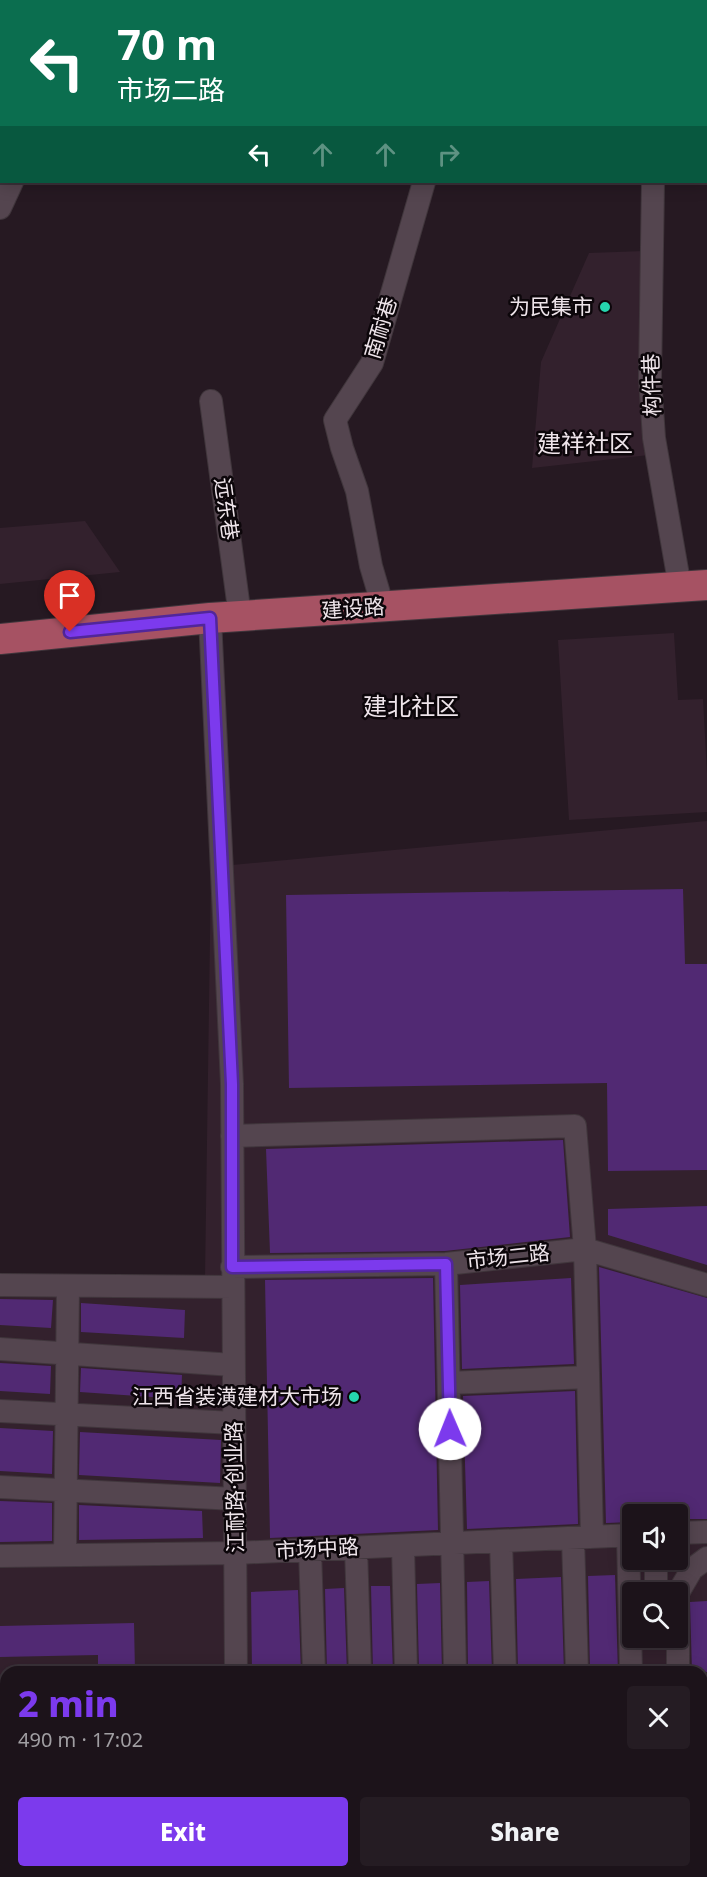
<!DOCTYPE html>
<meta charset="utf-8">
<style>
body{margin:0;font-family:"Noto Sans","Noto Sans SC",sans-serif;background:#251c23;color:#f1f3f6;height:100vh;display:flex;flex-direction:column;font-size:22px;white-space:nowrap}
*{box-sizing:border-box;margin:0}
p{font-size:20px;color:#a09ea2}
.icon{flex:none;width:33px;height:33px;fill:none;stroke:currentColor;stroke-width:2;stroke-linecap:round;stroke-linejoin:round}
.map{position:relative;flex:1;overflow:hidden}
.panel{position:absolute;left:0px;top:1666px;width:708px;height:212px;display:flex;flex-direction:column;background:#1c131a;border-radius:18px 18px 0 0;box-shadow:0 3px 15px #0003,0 0 0 2px #3a3239}
.panel>*{flex:none}
.top-card{position:absolute;left:0px;top:0px;width:708px;height:183px;box-shadow:0 3px 15px #0003,0 0 0 2px #3a3239;background:#0b6e4f;color:#fff;overflow:hidden}
.controls{position:absolute;left:622px;top:1504px;display:grid;gap:12px}
.controls a{display:grid;place-items:center;width:66px;height:66px;border-radius:6px;background:#1c131a;box-shadow:0 3px 15px #0003,0 0 0 2px #3a3239;font-size:30px}
.pin{position:absolute;display:grid;place-items:center;width:51px;height:51px;color:#fff;margin:-62px -26px;border-radius:50% 50% 50% 0;rotate:-45deg;box-shadow:0 0 6px #0007}
.pin .icon{rotate:45deg}
.me{position:absolute;width:66px;margin:-33px;rotate:359deg;stroke-linejoin:round;filter:drop-shadow(0 0 4px #0008)}
.turn{display:flex;align-items:center;gap:21px;height:126px;padding:0 18px;font-size:27px}
.turn .icon{width:78px;height:78px;stroke-width:2.5}
.turn b{display:block;font-size:42px;line-height:51px}
.lanes{display:flex;align-items:center;height:57px;padding:0 18px;background:#0003;justify-content:center;gap:30px;direction:ltr}
.lanes .off{opacity:.35}
.round{display:grid;place-items:center;flex:none;width:63px;height:63px;border-radius:6px;background:#251c23}
.headline{display:flex;align-items:center;justify-content:space-between;height:102px;padding:0 18px}
h1{font-size:36px;font-weight:800;line-height:45px;color:#7c3aed}
.action{display:flex;gap:12px;margin-top:auto;padding:12px 18px}
.action a{flex:1;height:69px;border-radius:6px;background:#7c3aed;color:#fff;font-size:24px;font-weight:800;line-height:69px;text-align:center}
.action a+a{background:#251c23;color:#f1f3f6}
.map>svg:first-child{display:block}
.built{fill:#33212d;fill-rule:evenodd}
.building{fill:#512973}
.lines{fill:none;stroke-linecap:round;stroke-linejoin:round}
.minor-casing{stroke:#40363c;stroke-width:24}
.major-casing{stroke:#40363c;stroke-width:32}
.minor{stroke:#54454f;stroke-width:22}
.major{stroke:#a65263;stroke-width:30}
.route-casing{stroke:#51269a;stroke-width:15}
.route{stroke:#7c3aed;stroke-width:10}
.poi-dot{fill:#26d5ae;stroke:#0c060a;stroke-width:2}
.labels{text-anchor:middle;stroke-width:5;stroke-linejoin:round;paint-order:stroke}
.poi-label{font-size:21px;fill:#eee4ea;stroke:#0c060a;text-anchor:end}
.street-label{font-size:21px;fill:#eee4ea;stroke:#0c060a}
.quarter-label{font-size:24px;fill:#eee4ea;stroke:#0c060a}
</style>
<div class="map">
<svg width="707" height="1877" viewBox="0 0 707 1877">
<rect width="100%" height="100%" fill="#261922"/>
<path class="built" d="M338 0H623V1L338 2Z
M0 38 2 39 1 137 0 136Z
M644 251 649 455 532 468 541 362 589 253Z
M85 521 120 572 0 584V528Z
M674 633 678 700 703 699 707 773V812L569 820 558 640Z
M707 821V1877H613L612 1872H702V1672H6V1791H0V1277L205 1278 211 867ZM633 1515H678V1560H633ZM633 1593H678V1638H633Z"/>
<path class="building" d="M683 889 685 964H707V1170L608 1171 607 1083 289 1088 286 895Z
M563 1140 570 1237 445 1251 270 1253 266 1149Z
M707 1206V1265L608 1235V1209Z
M599 1267 707 1298V1519H678V1515H633V1522L606 1523Z
M433 1278 438 1530 270 1538 265 1280Z
M571 1278 574 1364 462 1369 460 1285Z
M0 1299 53 1300 51 1328 0 1325Z
M81 1303 185 1310 184 1338 81 1332Z
M0 1363 51 1366 50 1394 0 1391Z
M81 1368 182 1375 181 1399 80 1392Z
M575 1391 578 1524 467 1529 463 1396Z
M0 1428 53 1431 52 1474 0 1471Z
M80 1432 221 1440 220 1483 79 1475Z
M0 1501 52 1503V1541L0 1542Z
M79 1505 202 1511 203 1538 79 1540Z
M615 1575 618 1672H590L588 1576Z
M561 1577 564 1672H518L516 1579Z
M489 1581 492 1672H468L467 1582Z
M440 1583 442 1672H419L417 1584Z
M371 1586H390L393 1672H373Z
M344 1588 347 1672H327L325 1589Z
M298 1590 301 1672H252L251 1592Z
M707 1601V1672H692L690 1602Z
M134 1623 135 1672H98V1655L0 1657V1626Z"/>
<g class="lines">
<defs>
<path id="minor" d="M95 2 96 0
M706 129H707
M653 182 650 378 654 438 680 587
M0 208 12 182
M211 401 240 616
M383 607 371 566 357 491 342 448 335 420 372 363 424 182
M210 618 232 1084 236 1672
M232 1136 575 1126 585 1249 592 1537
M446 1264 455 1672
M232 1267 446 1264 585 1249 707 1285
M0 1285 233 1287
M0 1349 233 1365
M449 1383 588 1377
M0 1411 234 1423
M0 1487 235 1499
M678 1533 707 1532
M628 1535 631 1672
M573 1538 577 1672
M501 1541 505 1672
M403 1546 406 1672
M356 1548 360 1672
M310 1550 314 1672
M65 1555 68 1286
M0 1556 236 1553 633 1535
M656 1560V1593
M678 1593 692 1569 707 1558
M678 1638V1672"/>
<path id="major" d="M0 639 210 618 707 585"/>
</defs>
<use href="#minor" class="minor-casing"/>
<use href="#major" class="major-casing"/>
<use href="#minor" class="minor"/>
<use href="#major" class="major"/>
</g>
<g class="lines">
<defs>
<path id="route" d="M70 632 210 618 232 1084V1267L446 1264 450 1429"/>
</defs>
<use href="#route" class="route-casing"/>
<use href="#route" class="route"/>
</g>
<g class="poi-dot">
<circle cx="605" cy="307" r="6"/>
<circle cx="354" cy="1397" r="6"/>
</g>
<g class="labels">
<g class="poi-label">
<text x="593" y="314">为民集市</text>
<text x="342" y="1404">江西省装潢建材大市场</text>
</g>
<g class="street-label">
<text transform="translate(381 328) rotate(-73)" y="7">南耐巷</text>
<text transform="translate(652 385) rotate(-92)" y="7">构件巷</text>
<text transform="translate(226 509) rotate(82)" y="7">远东巷</text>
<text transform="translate(353 609) rotate(-4)" y="7">建设路</text>
<text transform="translate(508 1257) rotate(-6)" y="7">市场二路</text>
<text transform="translate(235 1487) rotate(-91)" y="7">江耐路·创业路</text>
<text transform="translate(317 1549) rotate(-3)" y="7">市场中路</text>
</g>
<g class="quarter-label">
<text x="585" y="452">建祥社区</text>
<text x="411" y="715">建北社区</text>
</g>
</g>
</svg>
<div class="controls">
<a><svg class="icon" aria-label="sound" viewBox="0 0 24 24"><path d="M4 9h4l5-4v14l-5-4H4zM17 9q2 3 0 6"/></svg></a>
<a><svg class="icon" aria-label="search" viewBox="0 0 24 24"><circle cx="10" cy="10" r="6"/><path d="M15 15l6 6"/></svg></a>
</div>
<div class="pin" style="left:70px;top:632px;background:#d93025"><svg class="icon" aria-label="arrive" viewBox="0 0 24 24"><path d="M6 21V4h12l-3 4 3 4H6"/></svg></div>
<svg class="me" style="left:450px;top:1429px" viewBox="-20 -20 40 40"><circle r="19" fill="#fff"/><path d="M0-13L10 11 0 6-10 11z" fill="#7c3aed"/></svg>
<div class="top-card">
<div class="turn"><svg class="icon" aria-label="left" viewBox="0 0 24 24"><path d="M17 20v-9H6M10 6l-5 5 5 5"/></svg><div><b>70 m</b>市场二路</div></div>
<div class="lanes"><svg class="icon" aria-label="left" viewBox="0 0 24 24"><path d="M17 20v-9H6M10 6l-5 5 5 5"/></svg><svg class="icon off" aria-label="ahead" viewBox="0 0 24 24"><path d="M12 20V5M6 11l6-6 6 6"/></svg><svg class="icon off" aria-label="ahead" viewBox="0 0 24 24"><path d="M12 20V5M6 11l6-6 6 6"/></svg><svg class="icon off" aria-label="right" viewBox="0 0 24 24"><path d="M7 20v-9h11M14 6l5 5-5 5"/></svg></div>
</div>
<section class="panel">
<div class="headline"><div><h1>2 min</h1><p>490 m · 17:02</p></div><a class="round"><svg class="icon" aria-label="close" viewBox="0 0 24 24"><path d="M6 6l12 12M18 6L6 18"/></svg></a></div>
<div class="action"><a>Exit</a><a>Share</a></div>
</section>
</div>
